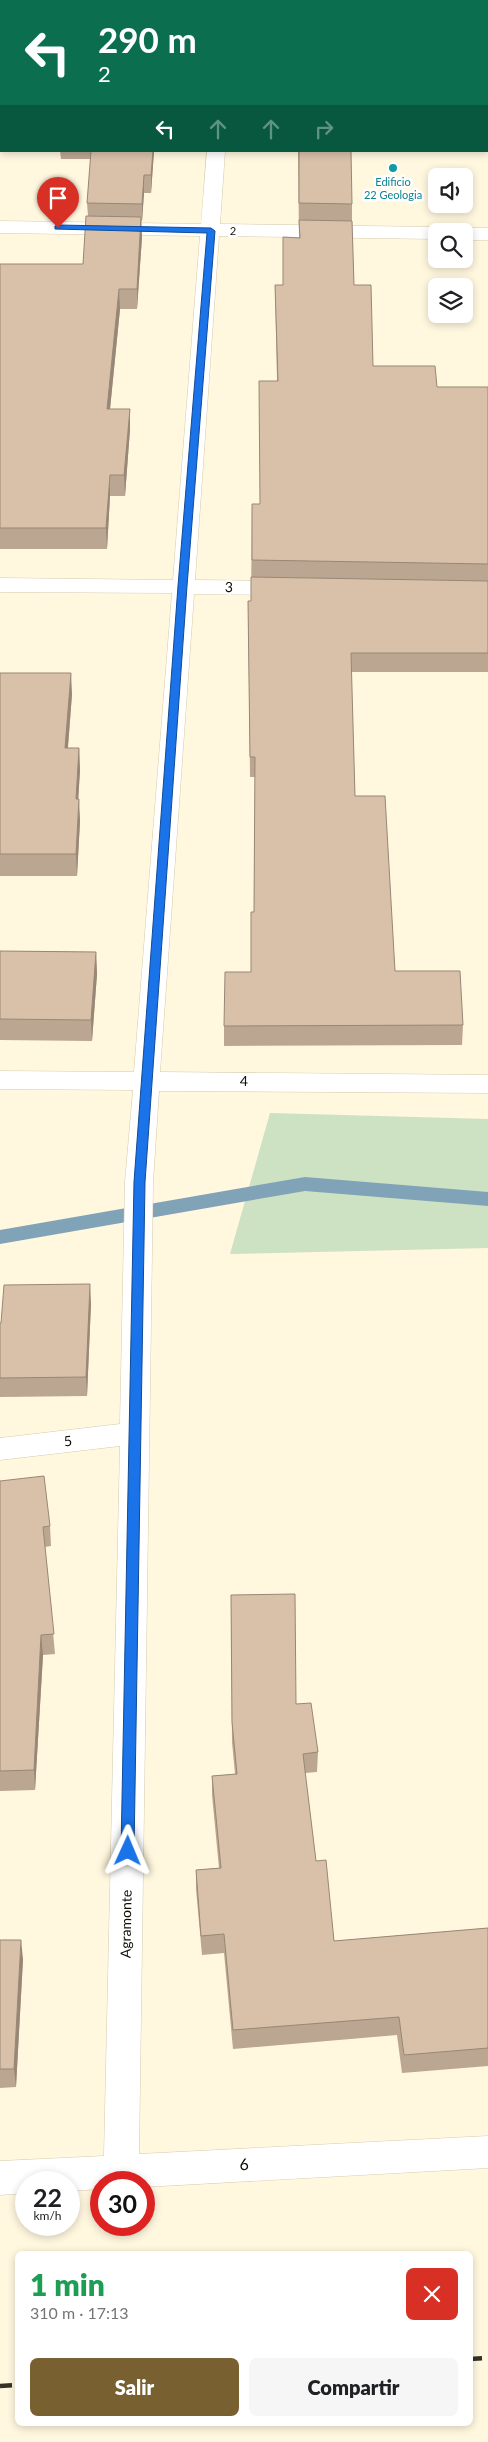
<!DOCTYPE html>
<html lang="es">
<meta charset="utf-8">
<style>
body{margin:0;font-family:Lato,sans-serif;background:#f6f6f6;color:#202124;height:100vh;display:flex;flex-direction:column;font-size:19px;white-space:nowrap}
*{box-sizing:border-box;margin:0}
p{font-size:16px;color:#757577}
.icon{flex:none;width:28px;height:28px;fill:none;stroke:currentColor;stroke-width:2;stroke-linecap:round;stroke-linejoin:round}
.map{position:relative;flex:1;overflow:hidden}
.sheet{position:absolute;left:15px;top:2251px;width:458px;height:175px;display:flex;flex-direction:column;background:#fff;border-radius:8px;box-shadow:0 2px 8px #0003}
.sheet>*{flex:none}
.top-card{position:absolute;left:0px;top:0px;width:489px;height:152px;box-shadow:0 2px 8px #0003;background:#0b6e4f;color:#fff;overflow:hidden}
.controls{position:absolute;left:428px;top:168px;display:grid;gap:10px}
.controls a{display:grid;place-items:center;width:45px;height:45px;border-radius:8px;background:#fff;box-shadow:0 2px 8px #0003;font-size:25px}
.speed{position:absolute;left:15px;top:2171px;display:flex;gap:10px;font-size:25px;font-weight:700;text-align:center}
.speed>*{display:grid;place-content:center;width:65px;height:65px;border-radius:50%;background:#fff;box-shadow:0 2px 8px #0003;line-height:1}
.speed small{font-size:12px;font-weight:400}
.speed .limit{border:8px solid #d22;background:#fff;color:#111}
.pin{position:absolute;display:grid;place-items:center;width:42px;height:42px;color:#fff;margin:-51px -21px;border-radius:50% 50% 50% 0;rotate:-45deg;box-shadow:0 0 5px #0007}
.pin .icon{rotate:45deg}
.me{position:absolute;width:55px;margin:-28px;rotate:1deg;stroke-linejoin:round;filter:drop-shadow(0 0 4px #0008)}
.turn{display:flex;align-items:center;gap:18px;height:105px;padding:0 15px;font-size:22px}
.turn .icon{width:65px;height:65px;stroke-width:2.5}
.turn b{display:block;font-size:35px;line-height:42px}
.lanes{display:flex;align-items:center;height:48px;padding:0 15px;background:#0003;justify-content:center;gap:25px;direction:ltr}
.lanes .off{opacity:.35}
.round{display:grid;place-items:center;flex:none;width:52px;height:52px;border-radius:8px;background:#f6f6f6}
.headline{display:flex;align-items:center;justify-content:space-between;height:85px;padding:0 15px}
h1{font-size:30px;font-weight:800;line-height:38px;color:#1e9e55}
.primary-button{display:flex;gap:10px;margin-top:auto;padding:10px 15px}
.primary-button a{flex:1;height:58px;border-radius:8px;background:#786031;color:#fff;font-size:20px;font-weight:800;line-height:58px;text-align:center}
.primary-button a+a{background:#f6f6f6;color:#202124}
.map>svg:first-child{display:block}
.green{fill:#cde2c3}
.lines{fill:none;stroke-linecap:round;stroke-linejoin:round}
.stream{fill:#81a3b8;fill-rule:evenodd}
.minor-casing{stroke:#d5cbad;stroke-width:1}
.minor{fill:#fff;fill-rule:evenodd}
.rail{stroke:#353126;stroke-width:4.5;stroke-dasharray:12 6;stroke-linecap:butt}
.wall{fill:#bba691}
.shaded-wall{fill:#988776}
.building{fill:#d9c1a9;stroke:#988776}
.route{fill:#1a73e8;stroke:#114b97}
.culture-dot{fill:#0f9aa8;stroke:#fff;stroke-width:2}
.labels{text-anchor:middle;stroke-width:5;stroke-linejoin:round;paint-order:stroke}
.far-culture-label{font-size:11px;fill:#0d838f;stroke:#fff}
.far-street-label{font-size:11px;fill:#100d04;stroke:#fff}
.street-label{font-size:14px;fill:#100d04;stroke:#fff}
.near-street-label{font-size:16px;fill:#100d04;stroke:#fff}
</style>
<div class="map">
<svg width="488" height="2442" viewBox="0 0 488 2442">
<rect width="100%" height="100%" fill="#fff7de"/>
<path class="green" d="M270 1113 488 1119V1248L230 1254Z"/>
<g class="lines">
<path class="stream" d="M305 1177 488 1192V1206L305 1191 0 1244V1230Z"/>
<defs>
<path id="minor" d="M217 0H235V1H217Z
M207 151H225L220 224 436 227 445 231H436V239L219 236 195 580 288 581 296 583 299 588 296 593 288 595 194 594 160 1072 488 1075V1093L159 1091 153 1182 139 2154 488 2136V2168L144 2187V2182H101V2189L69 2191V2182H26V2193L0 2195V2161L104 2156 120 1446 0 1460V1438L120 1424 125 1182 133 1090 0 1089V1071L134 1072 172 593 0 592V578L173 580 200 236 0 233V221L201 224Z
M464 228H488V240H464V231H456Z"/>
</defs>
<use href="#minor" class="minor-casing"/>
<use href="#minor" class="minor"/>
<path class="rail" d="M470 2359 488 2358
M0 2386 18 2385"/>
</g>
<path class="wall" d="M0 0H169L168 1H1V114H0Z
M270 0H488V25V1H270Z
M60 151H154L151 193H144L142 221H141L142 237 137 309H120L110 409H130V429L125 496H110L107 549H0V264H83L88 216 87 203 91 159H61Z
M298 151 352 204V221L354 285 373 366 437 387H488V672H351L355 796 395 971 463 1025 462 1045 224 1046V1026L251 972 254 912 255 777H250L248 601H251L252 504H260L277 381 275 285H283L299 238Z
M0 673 72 694 68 748H79L80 770 78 799 80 821 77 876H0Z
M0 951 96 952 97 974 92 1041 0 1040Z
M91 1303 87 1396 0 1397V1323Z
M0 1481 50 1526 51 1546 45 1547 55 1654 43 1655 35 1790 0 1791Z
M231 1595 296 1704 318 1752 317 1772 305 1773 316 1861 334 1941 488 1928V2066L402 2073 397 2035 233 2049 224 1953 202 1955 196 1889V1870L219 1868 212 1795V1776L235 1774 232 1742Z
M0 1940 23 1959 16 2087 0 2088Z"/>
<path class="shaded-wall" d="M153 151H154L151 193V175Z
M144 175V193L142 221V204Z
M141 217 142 237 137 309V289Z
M119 289 120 309 108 429 107 409Z
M130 409V429L125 496 124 475Z
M110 475V496L107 549 106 528Z
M71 673 72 694 66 770 65 748Z
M79 748 80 770 77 821 76 799Z
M79 799 80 821 77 876 76 854Z
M96 952 97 974 92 1041 91 1020Z
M90 1284 91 1303 87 1396 86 1377Z
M41 1635 43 1655 35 1790 34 1770Z
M21 1940 23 1959 16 2087 14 2069Z"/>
<path class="building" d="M0 0H167V1H1V97H0Z
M270 0H488V4V1H270Z
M91 151H153L151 175H144L142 204 87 203Z
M299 151H351L352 204 299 203Z
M86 216 141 217 137 289H119L107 409H130L124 475H110L106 528H0V264H83Z
M299 220 352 221 354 285H371L373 366H435L437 387H488V564L252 560V504H260L259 381H278L275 285H283V237L300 238Z
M251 577 488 581V653H351L355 796H385L395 971H460L463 1025 224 1026 225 972H251V912H254L255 757H250L248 601H251Z
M0 673H71L65 748H79L76 799H79L76 854H0Z
M0 951 96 952 91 1020 0 1019Z
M90 1284 86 1377 0 1378V1323H1L4 1285Z
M44 1476 50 1526 43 1527 54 1634 41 1635 34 1770 0 1771V1481Z
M295 1594 296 1704 311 1703 318 1752 303 1754 316 1861 326 1860 334 1941 488 1928V2048L404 2055 399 2017 233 2030 224 1934 201 1936 196 1870 221 1868 212 1776 237 1774 232 1722 231 1595Z
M0 1940H21L14 2069H0Z"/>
<path class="route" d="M58 225 211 228 215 231 187 586 145 1182 134 1851 132 1856 128 1857 123 1856 121 1851 134 1182 178 586 207 233 55 229V226Z"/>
<circle class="culture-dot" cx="393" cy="168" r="5"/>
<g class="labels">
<g class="far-culture-label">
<text x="393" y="186">Edificio<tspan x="393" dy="13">22 Geologia</tspan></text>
</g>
<g class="far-street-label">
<text transform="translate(233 231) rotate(1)" y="4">2</text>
</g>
<g class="street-label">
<text transform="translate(229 587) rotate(1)" y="5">3</text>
<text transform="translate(244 1081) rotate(1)" y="5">4</text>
<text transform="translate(68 1441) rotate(-7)" y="5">5</text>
<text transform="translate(126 1924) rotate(-89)" y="5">Agramonte</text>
</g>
<g class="near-street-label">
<text transform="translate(244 2164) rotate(-3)" y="6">6</text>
</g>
</g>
</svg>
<div class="controls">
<a><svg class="icon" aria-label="sound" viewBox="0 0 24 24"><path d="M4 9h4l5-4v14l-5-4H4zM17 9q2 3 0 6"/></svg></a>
<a><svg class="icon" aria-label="search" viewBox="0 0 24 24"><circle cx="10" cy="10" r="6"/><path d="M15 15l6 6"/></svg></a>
<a><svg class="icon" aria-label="layers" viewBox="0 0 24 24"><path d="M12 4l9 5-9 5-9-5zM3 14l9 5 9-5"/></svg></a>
</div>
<div class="speed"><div>22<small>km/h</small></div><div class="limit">30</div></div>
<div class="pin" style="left:58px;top:228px;background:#d93025"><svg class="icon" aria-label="arrive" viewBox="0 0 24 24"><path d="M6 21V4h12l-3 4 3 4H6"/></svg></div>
<svg class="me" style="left:128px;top:1851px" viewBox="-20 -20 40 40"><path d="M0-17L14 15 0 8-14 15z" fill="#1a73e8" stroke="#fff" stroke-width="4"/></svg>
<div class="top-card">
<div class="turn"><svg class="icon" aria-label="left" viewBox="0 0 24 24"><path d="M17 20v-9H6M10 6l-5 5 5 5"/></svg><div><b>290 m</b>2</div></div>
<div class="lanes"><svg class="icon" aria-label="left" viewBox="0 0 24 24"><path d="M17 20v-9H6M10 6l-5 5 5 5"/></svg><svg class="icon off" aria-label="ahead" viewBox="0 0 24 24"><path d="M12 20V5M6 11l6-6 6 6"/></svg><svg class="icon off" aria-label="ahead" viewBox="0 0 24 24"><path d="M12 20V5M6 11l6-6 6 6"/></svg><svg class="icon off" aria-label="right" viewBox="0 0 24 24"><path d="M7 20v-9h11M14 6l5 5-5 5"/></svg></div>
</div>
<section class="sheet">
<div class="headline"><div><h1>1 min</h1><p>310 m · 17:13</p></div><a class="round" style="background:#d93025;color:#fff"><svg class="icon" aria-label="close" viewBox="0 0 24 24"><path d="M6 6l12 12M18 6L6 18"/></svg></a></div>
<div class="primary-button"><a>Salir</a><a>Compartir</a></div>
</section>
</div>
